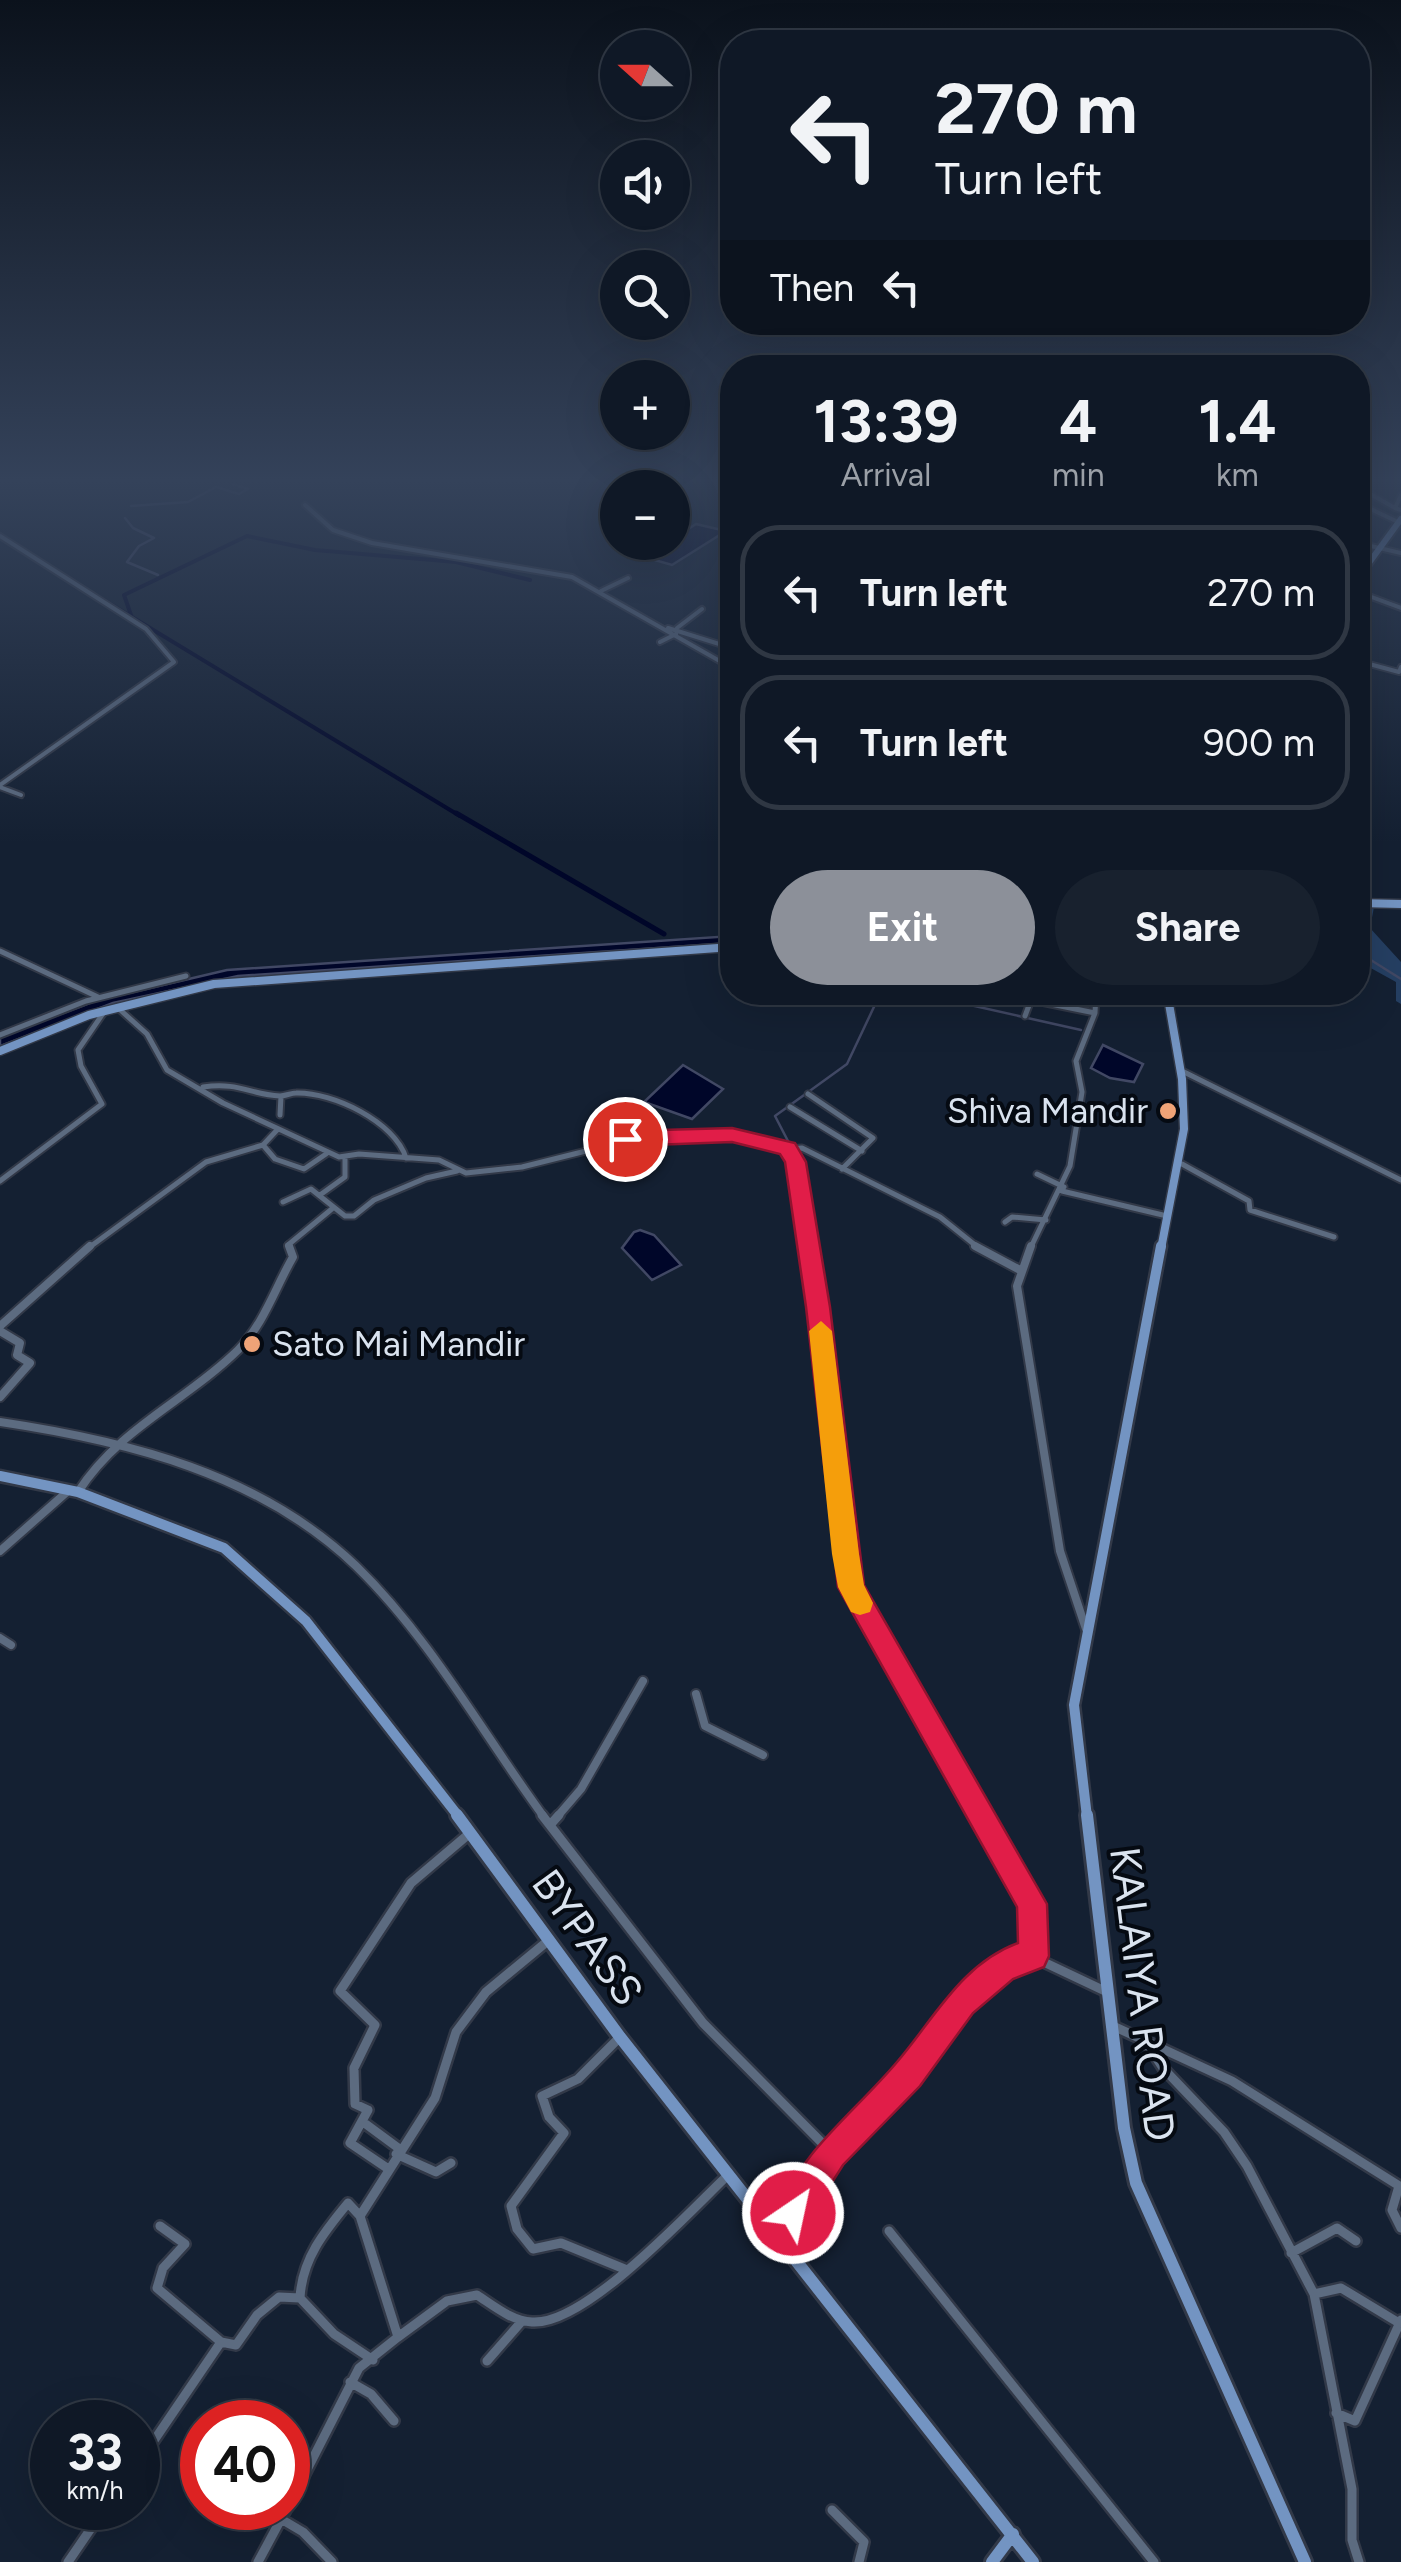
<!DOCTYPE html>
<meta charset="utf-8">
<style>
body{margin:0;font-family:Figtree,sans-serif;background:#18212e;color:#f1f3f6;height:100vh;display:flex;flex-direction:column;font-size:38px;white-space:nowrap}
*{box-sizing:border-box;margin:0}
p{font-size:32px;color:#9ba0a7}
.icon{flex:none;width:55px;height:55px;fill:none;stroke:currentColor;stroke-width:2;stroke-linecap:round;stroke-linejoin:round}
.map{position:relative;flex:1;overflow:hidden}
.drawer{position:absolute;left:720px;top:355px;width:650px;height:650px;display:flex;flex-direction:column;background:#0f1826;border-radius:40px;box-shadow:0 10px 40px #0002,0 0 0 2px #2f3743}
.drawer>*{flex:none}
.top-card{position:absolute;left:720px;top:30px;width:650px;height:305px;border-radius:40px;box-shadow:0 10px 40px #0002,0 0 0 2px #2f3743;background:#0f1826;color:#f1f3f6;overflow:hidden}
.needle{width:65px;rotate:291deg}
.buttons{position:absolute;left:600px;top:30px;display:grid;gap:20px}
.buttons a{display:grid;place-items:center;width:90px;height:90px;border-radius:50%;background:#0f1826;box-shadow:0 10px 40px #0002,0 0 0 2px #2f3743;font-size:50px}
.speed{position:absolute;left:30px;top:2400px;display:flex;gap:20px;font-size:50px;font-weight:700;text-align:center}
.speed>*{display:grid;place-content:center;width:130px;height:130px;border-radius:50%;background:#0f1826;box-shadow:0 10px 40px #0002,0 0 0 2px #2f3743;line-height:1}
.speed small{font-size:25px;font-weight:400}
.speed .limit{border:15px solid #d22;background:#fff;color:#111}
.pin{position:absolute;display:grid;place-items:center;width:85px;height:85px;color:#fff;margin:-42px;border:5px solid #fff;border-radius:50%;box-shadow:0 2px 10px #0007}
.me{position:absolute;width:110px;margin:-55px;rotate:34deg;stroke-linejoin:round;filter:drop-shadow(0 0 8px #0008)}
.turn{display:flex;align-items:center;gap:35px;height:210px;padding:0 50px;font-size:45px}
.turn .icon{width:130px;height:130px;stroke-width:2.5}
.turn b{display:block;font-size:70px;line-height:85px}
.then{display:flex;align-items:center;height:95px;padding:0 50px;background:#0003;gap:20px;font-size:38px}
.eta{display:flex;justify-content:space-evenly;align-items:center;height:170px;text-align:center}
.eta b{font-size:60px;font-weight:700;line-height:70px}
.button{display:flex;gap:20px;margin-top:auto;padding:20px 50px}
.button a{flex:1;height:115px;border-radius:60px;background:#8c9099;color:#fff;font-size:40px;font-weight:700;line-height:115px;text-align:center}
.button a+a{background:#18212e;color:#f1f3f6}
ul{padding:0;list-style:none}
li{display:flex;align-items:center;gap:30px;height:135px;margin:0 20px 15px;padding:0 30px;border:5px solid #2f3743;border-radius:40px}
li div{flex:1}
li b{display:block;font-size:38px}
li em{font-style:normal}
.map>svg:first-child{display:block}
.green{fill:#253f62}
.water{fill:#000629;stroke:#414864;stroke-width:2.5}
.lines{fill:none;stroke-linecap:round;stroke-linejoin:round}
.stream{stroke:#414864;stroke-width:2.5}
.canal-far1{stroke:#000629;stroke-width:4}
.canal{stroke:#000629;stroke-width:5}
.minor-far3-casing{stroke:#323948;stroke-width:8}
.minor-far2-casing{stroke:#323948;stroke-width:9}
.minor-far1-casing{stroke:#323948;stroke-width:12}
.minor-casing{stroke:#323948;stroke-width:14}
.major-far3-casing{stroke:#323948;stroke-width:10}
.major-far2-casing{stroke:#323948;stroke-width:11}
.major-far1-casing{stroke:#323948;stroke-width:15}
.major-casing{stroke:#323948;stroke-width:18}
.minor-far3{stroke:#5c6b80;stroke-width:4}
.minor-far2{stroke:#5c6b80;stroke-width:5}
.minor-far1{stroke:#5c6b80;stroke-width:8}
.minor{stroke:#5c6b80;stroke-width:9}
.major-far3{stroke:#7394c2;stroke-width:6}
.major-far2{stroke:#7394c2;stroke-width:8}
.major-far1{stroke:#7394c2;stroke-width:10}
.major{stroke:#7394c2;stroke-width:12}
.route{fill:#e11d48;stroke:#92132f;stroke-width:2.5}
.slow{fill:#f59e0b}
.poi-dot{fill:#efa377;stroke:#050a12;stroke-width:4}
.labels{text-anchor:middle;stroke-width:8;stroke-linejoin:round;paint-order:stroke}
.poi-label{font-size:35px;fill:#dae3ef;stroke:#050a12;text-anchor:end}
.near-street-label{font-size:42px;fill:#dae3ef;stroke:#050a12}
</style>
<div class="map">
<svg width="1401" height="2562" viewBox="0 0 1401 2562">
<rect width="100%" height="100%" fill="#142032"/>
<path class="green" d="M1358 905 1374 907 1370 928 1401 962V1004L1396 1001V982L1358 961Z"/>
<path class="water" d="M696 524 726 531 672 565 644 557Z
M732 936V943L238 976 113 1003 0 1046V1037L95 1001 227 970Z
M1103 1045 1143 1064 1134 1082 1110 1078 1091 1068Z
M683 1065 723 1089 692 1119 644 1102Z
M640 1230 654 1235 681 1265 652 1280 622 1248 634 1232Z"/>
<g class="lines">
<path class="stream" d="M131 506 188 502 216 487 239 494 248 489 233 484
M125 518 133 528 154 538 139 546 127 562 158 575
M1358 942 1366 957 1401 979
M912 992 1081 1030
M814 1257 802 1168 775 1116 847 1064 881 992"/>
<path class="canal-far1" d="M94 594 460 816
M132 618 124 595 247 536 315 550 456 562 530 580"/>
<path class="canal" d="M456 813 664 934"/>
<defs>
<path id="minor-far3" d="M1358 487 1395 508
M1401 495 1395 508 1401 510
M1358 503 1398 522
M305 505 333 530 372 543 572 577 732 668
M0 536 146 629 174 662 0 785
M1358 543 1401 553
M601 591 628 578
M1358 592 1401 608
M668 628 732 648
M677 628 702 609
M660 642 676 634
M1358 661 1399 672 1401 667
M0 787 21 795"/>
<path id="minor-far2" d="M0 951 98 997
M117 1007 147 1034 167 1070 223 1103 339 1157 359 1154 439 1160 466 1173 522 1167 642 1137 732 1135 787 1149 795 1162 809 1249
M1025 1016 1031 1000 1095 1013
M0 1035 86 1001 186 976
M1184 1072 1401 1180
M203 1087C239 1082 249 1094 280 1096 285 1096 291 1093 296 1093 333 1092 395 1122 406 1158
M808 1094 873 1138 842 1169
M790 1107 862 1151
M280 1115 281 1096
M278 1129 263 1145 275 1159 304 1169 326 1154
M787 1149 802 1148 940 1217 980 1249
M1182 1164 1249 1201 1250 1210 1334 1237
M1037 1174 1064 1187
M0 1181 102 1104 81 1066 78 1050 104 1012
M1062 1191 1167 1216
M320 1195 345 1177V1158
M283 1202 311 1189 345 1216H354L374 1200 426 1178 457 1171
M1005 1222 1012 1217 1046 1220
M87 1249 206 1162 263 1145
M290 1249 288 1245 333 1208
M1030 1249 1070 1166 1082 1092 1076 1061 1095 1013 1096 992"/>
<path id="minor-far1" d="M808 1246 851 1587 983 1817
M975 1246 1020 1270
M1031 1246 1017 1286 1060 1551 1086 1629
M0 1326 90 1246
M0 1331 20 1343 17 1355 30 1363 0 1397
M0 1422C128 1441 260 1474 356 1566 431 1639 483 1734 544 1817
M78 1492C119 1428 186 1401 238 1350 264 1324 275 1288 293 1257L289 1246
M0 1551 68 1491
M0 1638 11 1645
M696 1694 705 1726 763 1755
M557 1817 581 1789 643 1681"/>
<path id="minor" d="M542 1815 703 2023 832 2153
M981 1815 1032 1904 1033 1957
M550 1825 559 1815
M549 1940 486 1992 456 2032 435 2098 360 2216 398 2337 447 2301 477 2295C494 2306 512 2321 532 2322 585 2326 690 2211 728 2175
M1111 2025 1232 2081 1401 2187
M1142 2036 1163 2068 1224 2132 1247 2166 1314 2294 1352 2489V2540L1359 2562
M620 2037 578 2079 542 2096 549 2117 564 2133 511 2206 517 2229 533 2249 561 2243 627 2270
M363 2122 401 2150
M396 2154 436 2172 451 2163
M387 2168 350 2143 368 2110 355 2104 354 2068 375 2025 340 1991 411 1883 470 1833
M1399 2186 1392 2210 1401 2228
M160 2226 185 2244 163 2268 157 2288 221 2342
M889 2231 1154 2562
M777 2233 833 2151 908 2074 977 1987 1012 1963 1033 1957 1107 1992
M1291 2253 1337 2228 1356 2241
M1314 2294 1341 2288 1399 2323
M300 2298 334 2334 373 2360
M487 2361 522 2321
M350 2382 371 2394 394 2421
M1336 2413 1355 2421 1401 2320
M138 2464 221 2342 236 2345 257 2315 279 2297 300 2298C302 2259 324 2232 348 2203L360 2216
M288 2507 359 2368 398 2337
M832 2510 864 2542 859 2562
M281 2519 303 2532 332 2562
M68 2562 105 2508
M258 2562 287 2508"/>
<path id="major-far3" d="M1358 578 1401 519"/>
<path id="major-far2" d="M1358 903 1401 904
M0 1051 89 1015 214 984 732 947
M1161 1249 1184 1129 1182 1079 1167 992"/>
<path id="major-far1" d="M0 1476 78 1492 224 1548 306 1621 459 1817
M1087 1817 1074 1705 1161 1246"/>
<path id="major" d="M457 1815 620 2037 1033 2562
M1087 1815 1124 2128 1136 2183 1305 2562
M992 2562 1013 2534"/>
</defs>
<use href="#minor-far3" class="minor-far3-casing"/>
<use href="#minor-far2" class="minor-far2-casing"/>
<use href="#minor-far1" class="minor-far1-casing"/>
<use href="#minor" class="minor-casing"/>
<use href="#major-far3" class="major-far3-casing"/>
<use href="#major-far2" class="major-far2-casing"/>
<use href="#major-far1" class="major-far1-casing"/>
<use href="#major" class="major-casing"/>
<use href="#minor-far3" class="minor-far3"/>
<use href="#minor-far2" class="minor-far2"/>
<use href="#minor-far1" class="minor-far1"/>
<use href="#minor" class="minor"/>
<use href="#major-far3" class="major-far3"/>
<use href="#major-far2" class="major-far2"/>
<use href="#major-far1" class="major-far1"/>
<use href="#major" class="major"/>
</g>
<linearGradient id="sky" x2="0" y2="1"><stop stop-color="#0b121c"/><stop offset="0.57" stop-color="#34425a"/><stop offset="1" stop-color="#34425a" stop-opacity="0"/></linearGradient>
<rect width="1401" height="843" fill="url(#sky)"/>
<path class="route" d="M732 1128 795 1143 806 1162 830 1307 864 1585 1047 1904 1049 1956 1044 1967 1013 1979 973 2013 920 2086 843 2165 805 2225 793 2230 781 2225 776 2213C802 2150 855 2112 897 2062 934 2019 961 1964 1018 1943L1017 1907 838 1587 806 1307 785 1162 780 1154 732 1142 625 1146 614 1139 625 1131Z"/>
<path class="slow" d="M821 1321 832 1331 859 1554 864 1585 873 1603 870 1612 860 1615 851 1612 838 1587 832 1554 809 1331Z"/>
<g class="poi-dot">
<circle cx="1168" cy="1111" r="10"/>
<circle cx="252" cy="1344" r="10"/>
</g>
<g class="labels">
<g class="poi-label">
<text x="1148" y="1123">Shiva Mandir</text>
<text x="272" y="1356" text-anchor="start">Sato Mai Mandir</text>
</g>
<g class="near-street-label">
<text transform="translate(588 1937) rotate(54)" y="15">BYPASS</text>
<text transform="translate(1143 1994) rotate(83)" y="15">KALAIYA ROAD</text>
</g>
</g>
</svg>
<div class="buttons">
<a><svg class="needle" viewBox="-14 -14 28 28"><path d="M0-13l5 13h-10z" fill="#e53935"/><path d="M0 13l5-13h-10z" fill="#9ba0a7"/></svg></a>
<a><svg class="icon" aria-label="sound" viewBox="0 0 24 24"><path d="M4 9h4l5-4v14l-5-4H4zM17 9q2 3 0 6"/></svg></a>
<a><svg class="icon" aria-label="search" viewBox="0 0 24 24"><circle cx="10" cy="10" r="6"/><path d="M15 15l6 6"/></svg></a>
<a>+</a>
<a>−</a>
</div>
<div class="speed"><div>33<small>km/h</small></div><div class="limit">40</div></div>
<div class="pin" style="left:625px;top:1139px;background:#d93025"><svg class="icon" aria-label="arrive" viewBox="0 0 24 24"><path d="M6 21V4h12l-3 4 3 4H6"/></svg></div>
<svg class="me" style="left:793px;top:2213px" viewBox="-20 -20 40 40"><circle r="17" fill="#e11d48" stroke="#fff" stroke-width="3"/><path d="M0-11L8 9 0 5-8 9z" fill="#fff"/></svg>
<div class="top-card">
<div class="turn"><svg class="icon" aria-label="left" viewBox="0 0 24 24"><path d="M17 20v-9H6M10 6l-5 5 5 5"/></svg><div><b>270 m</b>Turn left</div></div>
<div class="then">Then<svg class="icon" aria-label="left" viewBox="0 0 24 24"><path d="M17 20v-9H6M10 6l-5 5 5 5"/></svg></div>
</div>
<section class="drawer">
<div class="eta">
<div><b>13:39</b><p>Arrival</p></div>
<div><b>4</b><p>min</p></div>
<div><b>1.4</b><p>km</p></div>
</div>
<ul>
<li><svg class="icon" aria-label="left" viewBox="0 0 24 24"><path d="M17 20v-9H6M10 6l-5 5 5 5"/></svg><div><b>Turn left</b></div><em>270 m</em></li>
<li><svg class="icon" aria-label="left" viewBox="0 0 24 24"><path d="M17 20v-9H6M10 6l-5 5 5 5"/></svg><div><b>Turn left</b></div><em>900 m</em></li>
</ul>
<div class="button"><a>Exit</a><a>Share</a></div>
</section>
</div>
